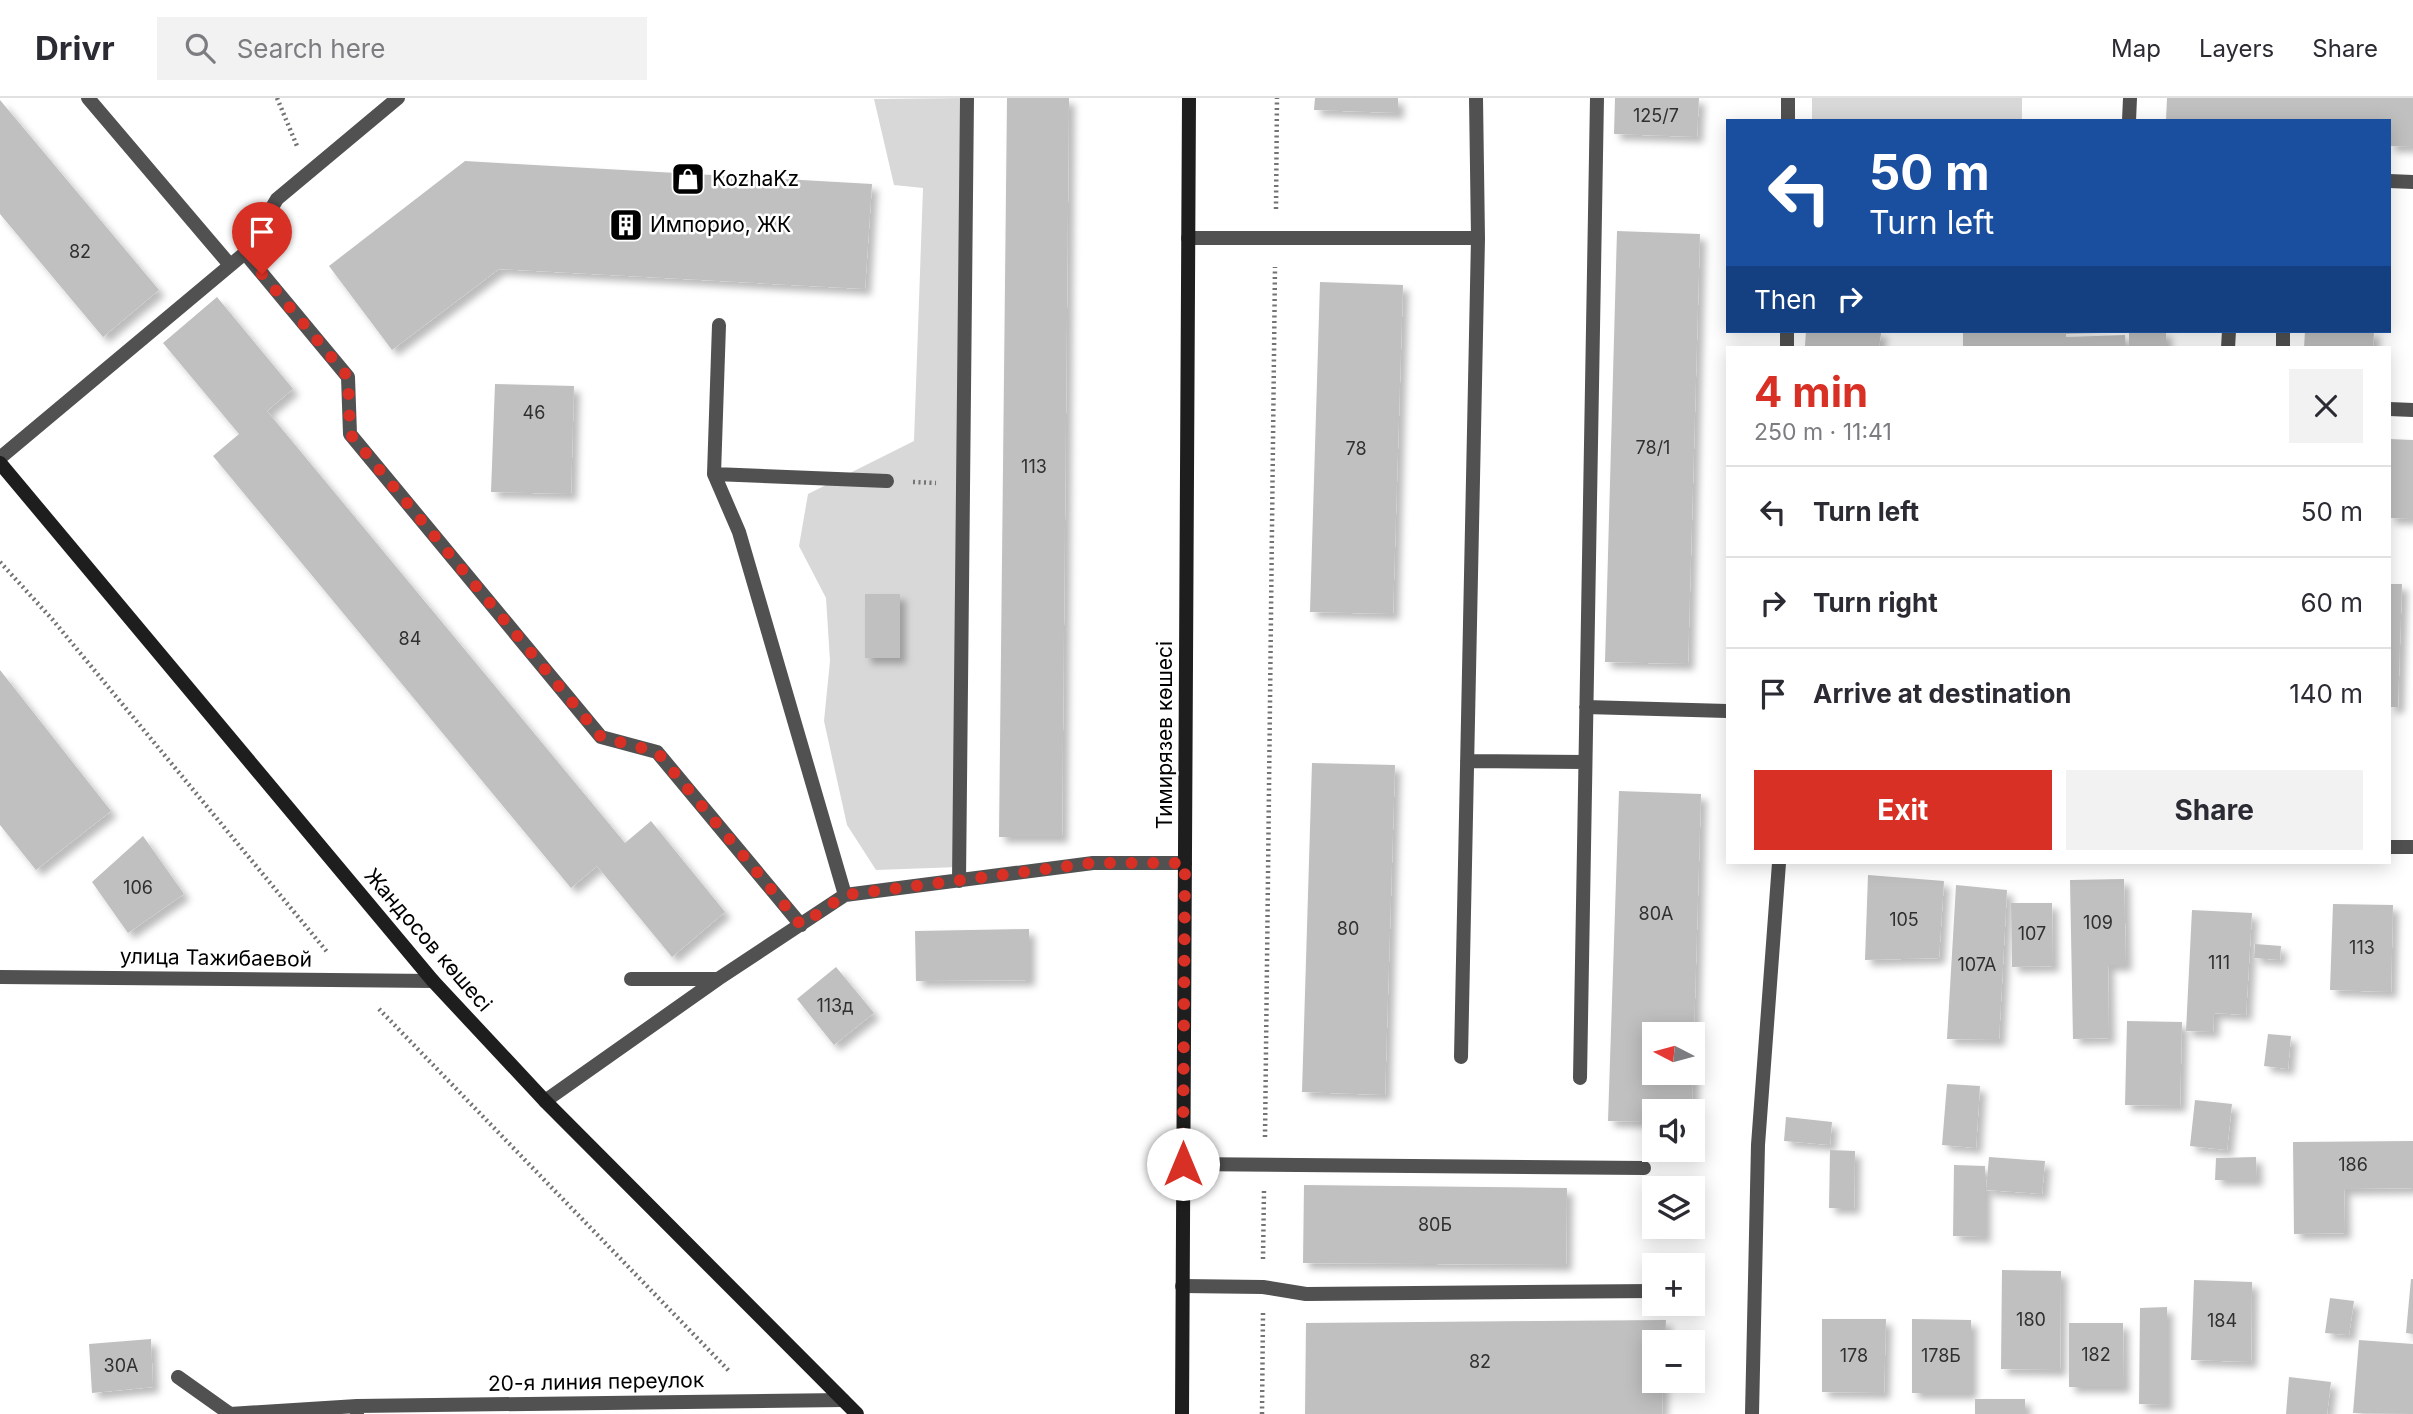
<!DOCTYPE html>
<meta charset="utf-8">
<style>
body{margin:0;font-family:Inter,sans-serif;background:#f2f2f3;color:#2b2b33;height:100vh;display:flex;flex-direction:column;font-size:26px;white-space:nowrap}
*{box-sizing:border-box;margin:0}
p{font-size:23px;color:#7c7c81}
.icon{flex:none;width:38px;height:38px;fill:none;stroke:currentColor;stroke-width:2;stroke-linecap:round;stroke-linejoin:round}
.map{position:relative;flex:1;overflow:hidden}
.drawer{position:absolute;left:1726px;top:248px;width:665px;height:518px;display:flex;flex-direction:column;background:#fff;border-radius:0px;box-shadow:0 4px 18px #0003}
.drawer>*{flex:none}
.hud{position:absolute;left:1726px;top:21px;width:665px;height:214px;border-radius:0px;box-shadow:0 4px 18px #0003;background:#1a4fa0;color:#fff;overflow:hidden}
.needle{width:46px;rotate:276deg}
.tools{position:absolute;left:1642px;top:924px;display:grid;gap:14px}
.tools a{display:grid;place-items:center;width:63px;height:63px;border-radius:0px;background:#fff;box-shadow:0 4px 18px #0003;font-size:35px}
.pin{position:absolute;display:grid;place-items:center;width:60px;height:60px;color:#fff;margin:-72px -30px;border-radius:50% 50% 50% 0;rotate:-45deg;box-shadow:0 0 7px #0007}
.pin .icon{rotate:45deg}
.me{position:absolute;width:77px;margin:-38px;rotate:0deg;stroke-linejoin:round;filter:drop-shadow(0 0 5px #0008)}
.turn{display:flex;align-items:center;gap:24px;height:147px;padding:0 28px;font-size:32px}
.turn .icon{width:91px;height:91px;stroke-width:2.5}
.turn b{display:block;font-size:49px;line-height:60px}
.then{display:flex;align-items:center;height:66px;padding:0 28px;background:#0003;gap:14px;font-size:26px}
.round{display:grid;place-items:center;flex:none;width:74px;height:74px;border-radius:0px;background:#f2f2f3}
.headline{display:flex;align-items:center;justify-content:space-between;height:119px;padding:0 28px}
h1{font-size:42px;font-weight:700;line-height:52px;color:#d93025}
.action{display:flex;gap:14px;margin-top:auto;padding:14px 28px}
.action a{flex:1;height:80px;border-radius:0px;background:#d93025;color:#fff;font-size:28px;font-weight:700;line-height:80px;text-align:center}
.action a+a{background:#f2f2f3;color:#2b2b33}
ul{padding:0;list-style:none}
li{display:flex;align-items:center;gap:21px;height:91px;padding:0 28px;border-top:2px solid #e1e1e2}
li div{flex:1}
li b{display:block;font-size:26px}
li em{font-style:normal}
header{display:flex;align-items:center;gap:42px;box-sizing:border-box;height:98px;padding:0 35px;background:#fff;border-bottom:2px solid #e1e1e2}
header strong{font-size:33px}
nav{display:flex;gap:38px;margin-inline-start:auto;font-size:24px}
.search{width:490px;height:63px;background:#f2f2f3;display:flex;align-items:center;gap:18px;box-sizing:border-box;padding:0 24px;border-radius:0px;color:#7c7c81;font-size:26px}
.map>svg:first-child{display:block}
.green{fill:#d8d8d8}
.building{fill:#c0c0c0;filter:url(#shadow)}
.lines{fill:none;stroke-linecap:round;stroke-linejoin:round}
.path{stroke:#737373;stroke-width:4.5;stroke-dasharray:2 3.5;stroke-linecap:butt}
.service{stroke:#515151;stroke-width:14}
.minor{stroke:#515151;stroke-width:14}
.secondary{stroke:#1e1e1e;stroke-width:14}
.route{stroke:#d93025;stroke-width:12;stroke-dasharray:0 21.6}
.labels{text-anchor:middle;stroke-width:5;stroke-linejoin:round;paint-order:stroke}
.number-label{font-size:18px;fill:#303030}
.poi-label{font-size:21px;fill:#000;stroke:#fff;text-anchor:start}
.street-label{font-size:21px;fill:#000;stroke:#fff}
</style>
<header>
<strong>Drivr</strong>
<div class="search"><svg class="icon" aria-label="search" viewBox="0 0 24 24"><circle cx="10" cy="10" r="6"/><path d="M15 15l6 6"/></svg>Search here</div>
<nav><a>Map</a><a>Layers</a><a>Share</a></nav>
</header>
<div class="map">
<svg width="2413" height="1316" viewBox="0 0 2413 1316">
<defs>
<filter id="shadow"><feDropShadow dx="6" dy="6" stdDeviation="3.5" flood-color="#0004"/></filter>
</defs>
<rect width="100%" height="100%" fill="#fff"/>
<path class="green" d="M967 0 959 769 876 772 847 727 824 623 830 563 826 500 799 448 808 396 914 343 923 90 894 87 874 1Z
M1812 0H2022V23H1812Z"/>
<path class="building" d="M1007 0H1069L1062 739H999Z
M1315 0H1398V15L1314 12Z
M1615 0H1699L1697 39 1614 36Z
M2167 0H2413V49L2389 48V23H2166Z
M0 2 159 192 103 239 0 116Z
M465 63 872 86 865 191 499 171 392 252 329 168Z
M1617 133 1700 136 1688 566 1605 564Z
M1320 184 1403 187 1393 516 1310 514Z
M217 199 293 291 267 313 625 745 651 723 725 814 672 859 597 768 571 790 213 358 239 336 163 245Z
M1806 233H1881V236L1879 249 1805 248Z
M1963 233H2103V235L2066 236V239L2125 237 2126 250H1963Z
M2129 233H2166V250H2129Z
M2305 233H2374L2373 250H2304Z
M495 286 574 288 571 396 491 394Z
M2389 341 2413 342V421L2389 420Z
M2389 486H2402L2398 609H2389Z
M865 496H900V560H865Z
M0 572 111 713 36 772 0 727Z
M1312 665 1395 667 1385 997 1302 994Z
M1619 693 1701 696 1694 936H1654V975H1693L1692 1013H1654V1024L1608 1023Z
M143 738 184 796 128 835 92 784Z
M1868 777 1944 783 1939 860 1865 862Z
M2124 781 2126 867H2108L2109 940 2073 941 2070 782Z
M1956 787 2007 792 1999 942 1947 941Z
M2011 805H2052L2053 868 2012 869Z
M2333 806 2393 807 2391 894 2330 892Z
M2192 812 2252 815 2246 917 2214 915 2213 934 2186 933Z
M1029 831V882L916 883 915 833Z
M2255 846 2281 848 2280 862 2254 860Z
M836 869 874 915 834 947 797 901Z
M2127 923 2182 924 2180 1008 2125 1007Z
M2268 936 2291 938 2288 971 2264 968Z
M1947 986 1980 988 1976 1050 1942 1047Z
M2195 1002 2232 1006 2227 1052 2190 1048Z
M1786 1019 1832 1024 1830 1047 1784 1043Z
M2413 1043V1090L2344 1091 2345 1135 2294 1136 2293 1044Z
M1830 1052 1855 1053 1854 1110H1829Z
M1989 1059 2045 1063 2042 1096 1986 1092Z
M2256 1059 2257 1082H2215L2216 1060Z
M1954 1067 1985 1068V1139L1953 1138Z
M1304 1087 1567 1090 1566 1167 1303 1165Z
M2002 1172 2061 1173 2060 1272 2001 1271Z
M2411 1181H2413V1236L2406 1235Z
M2194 1182 2252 1184 2251 1264 2191 1262Z
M2330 1200 2354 1203 2349 1237 2325 1235Z
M2167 1209V1307L2139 1306 2140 1210Z
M1822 1221H1886L1884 1295 1822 1294Z
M1912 1221 1971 1222V1295H1912Z
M1666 1222 1665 1244H1654V1283H1663L1662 1316H1305L1306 1225Z
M2069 1225H2123L2124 1289H2069Z
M151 1241 153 1289 92 1295 89 1246Z
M2359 1242 2413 1246V1316L2353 1315Z
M2289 1279 2331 1284 2327 1316H2286Z
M1975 1301H2025V1316H1975Z"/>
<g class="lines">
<path class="path" d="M277 0 297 48
M1276 111 1277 0
M913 384 936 385
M0 464 52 521 328 855
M379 911 730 1274
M1265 1039 1275 169
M1263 1161 1264 1093
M1262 1316 1263 1215"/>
<path class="service" d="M88 0 230 167
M1188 140H1478
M245 155 348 279 350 336 601 639 657 654 801 827
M719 227 714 376 739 434 845 797
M0 360 245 155 277 101 398 0
M714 376 887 383
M1586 609 1727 613
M1467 663 1585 664
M959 783 967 0
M631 881H718L845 797 1093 765H1185
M1461 959 1478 140 1476 0
M1580 980 1597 0
M545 1003 718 881
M1183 1066 1644 1070
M1182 1188 1263 1189 1306 1196 1654 1193"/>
<path class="minor" d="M1788 23V0
M2129 23 2130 0
M2389 83 2413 84
M1787 250V233
M2228 250 2229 233
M2283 250V233
M2389 311 2413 312
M2389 749H2413
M0 879 433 883
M178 1279 230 1316 357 1308
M357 1316V1308L843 1302
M1752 1316 1758 1047 1779 765"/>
<path class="secondary" d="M0 365 433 883 545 1003 857 1316
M1182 1316 1189 0"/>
</g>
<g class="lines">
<path class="route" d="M262 176 348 279 350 336 383 376 601 639 657 654 801 827 845 797 1093 765H1185L1183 1066"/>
</g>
<defs>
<symbol id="shop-square" viewBox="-11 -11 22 22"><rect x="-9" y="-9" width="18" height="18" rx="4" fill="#000" stroke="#fff"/><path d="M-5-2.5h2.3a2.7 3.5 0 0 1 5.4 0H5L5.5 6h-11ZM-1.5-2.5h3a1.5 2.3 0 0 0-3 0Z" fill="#fff"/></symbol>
<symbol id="building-square" viewBox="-11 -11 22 22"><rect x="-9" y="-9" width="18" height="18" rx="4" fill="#000" stroke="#fff"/><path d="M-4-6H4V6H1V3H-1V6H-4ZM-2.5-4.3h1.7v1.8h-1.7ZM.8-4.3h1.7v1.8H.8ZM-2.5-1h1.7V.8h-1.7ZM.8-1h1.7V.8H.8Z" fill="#fff"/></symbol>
</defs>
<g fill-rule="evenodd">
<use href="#shop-square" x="669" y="62" width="38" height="38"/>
<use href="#building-square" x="607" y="108" width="38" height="38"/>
</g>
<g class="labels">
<g class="number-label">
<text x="1656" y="24">125/7</text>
<text x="80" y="160">82</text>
<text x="534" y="321">46</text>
<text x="1653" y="356">78/1</text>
<text x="1356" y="357">78</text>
<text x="1034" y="375">113</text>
<text x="410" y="547">84</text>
<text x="138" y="796">106</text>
<text x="1656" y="822">80А</text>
<text x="1904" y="828">105</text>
<text x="2098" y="831">109</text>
<text x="1348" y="837">80</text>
<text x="2032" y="842">107</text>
<text x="2362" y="856">113</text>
<text x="2219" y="871">111</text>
<text x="1977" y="873">107А</text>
<text x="835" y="914">113д</text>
<text x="2353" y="1073">186</text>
<text x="1435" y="1133">80Б</text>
<text x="2031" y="1228">180</text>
<text x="2222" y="1229">184</text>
<text x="2096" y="1263">182</text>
<text x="1854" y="1264">178</text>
<text x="1941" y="1264">178Б</text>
<text x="1480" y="1270">82</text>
<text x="121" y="1274">30А</text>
</g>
<g class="poi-label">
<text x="712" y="88">KozhaKz</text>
<text x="650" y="134">Импорио, ЖК</text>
</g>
<g class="street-label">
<text transform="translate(1165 637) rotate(-90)" y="7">Тимирязев көшесі</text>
<text transform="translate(428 842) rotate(49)" y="7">Жандосов көшесі</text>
<text transform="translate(216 860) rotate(1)" y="7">улица Тажибаевой</text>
<text transform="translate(596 1284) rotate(-1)" y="7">20-я линия переулок</text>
</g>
</g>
</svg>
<div class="tools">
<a><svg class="needle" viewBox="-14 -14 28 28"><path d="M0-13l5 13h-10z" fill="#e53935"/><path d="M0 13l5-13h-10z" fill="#7c7c81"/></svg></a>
<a><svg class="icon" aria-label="sound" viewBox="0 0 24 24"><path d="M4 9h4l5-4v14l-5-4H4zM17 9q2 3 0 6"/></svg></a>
<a><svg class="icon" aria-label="layers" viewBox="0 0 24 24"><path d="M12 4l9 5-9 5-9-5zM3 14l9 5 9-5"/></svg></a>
<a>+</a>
<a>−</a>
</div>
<div class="pin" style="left:262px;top:176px;background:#d93025"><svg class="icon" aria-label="arrive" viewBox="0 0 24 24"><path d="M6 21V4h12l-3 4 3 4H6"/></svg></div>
<svg class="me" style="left:1183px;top:1066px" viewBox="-20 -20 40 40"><circle r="19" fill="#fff"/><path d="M0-13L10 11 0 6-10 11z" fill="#d93025"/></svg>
<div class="hud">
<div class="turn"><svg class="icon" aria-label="left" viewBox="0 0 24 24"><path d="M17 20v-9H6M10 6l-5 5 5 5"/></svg><div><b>50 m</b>Turn left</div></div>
<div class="then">Then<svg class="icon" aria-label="right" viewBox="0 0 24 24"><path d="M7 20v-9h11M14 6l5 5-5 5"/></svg></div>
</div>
<section class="drawer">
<div class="headline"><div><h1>4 min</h1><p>250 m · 11:41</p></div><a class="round"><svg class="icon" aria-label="close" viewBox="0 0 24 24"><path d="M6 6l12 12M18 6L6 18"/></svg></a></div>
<ul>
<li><svg class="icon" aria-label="left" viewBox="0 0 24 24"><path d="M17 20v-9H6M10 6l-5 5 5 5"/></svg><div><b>Turn left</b></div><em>50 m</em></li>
<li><svg class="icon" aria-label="right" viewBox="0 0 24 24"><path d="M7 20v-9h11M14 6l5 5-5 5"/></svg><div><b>Turn right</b></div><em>60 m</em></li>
<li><svg class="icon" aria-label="arrive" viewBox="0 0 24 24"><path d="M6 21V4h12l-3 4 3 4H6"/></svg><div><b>Arrive at destination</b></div><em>140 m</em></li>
</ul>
<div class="action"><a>Exit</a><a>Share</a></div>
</section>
</div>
